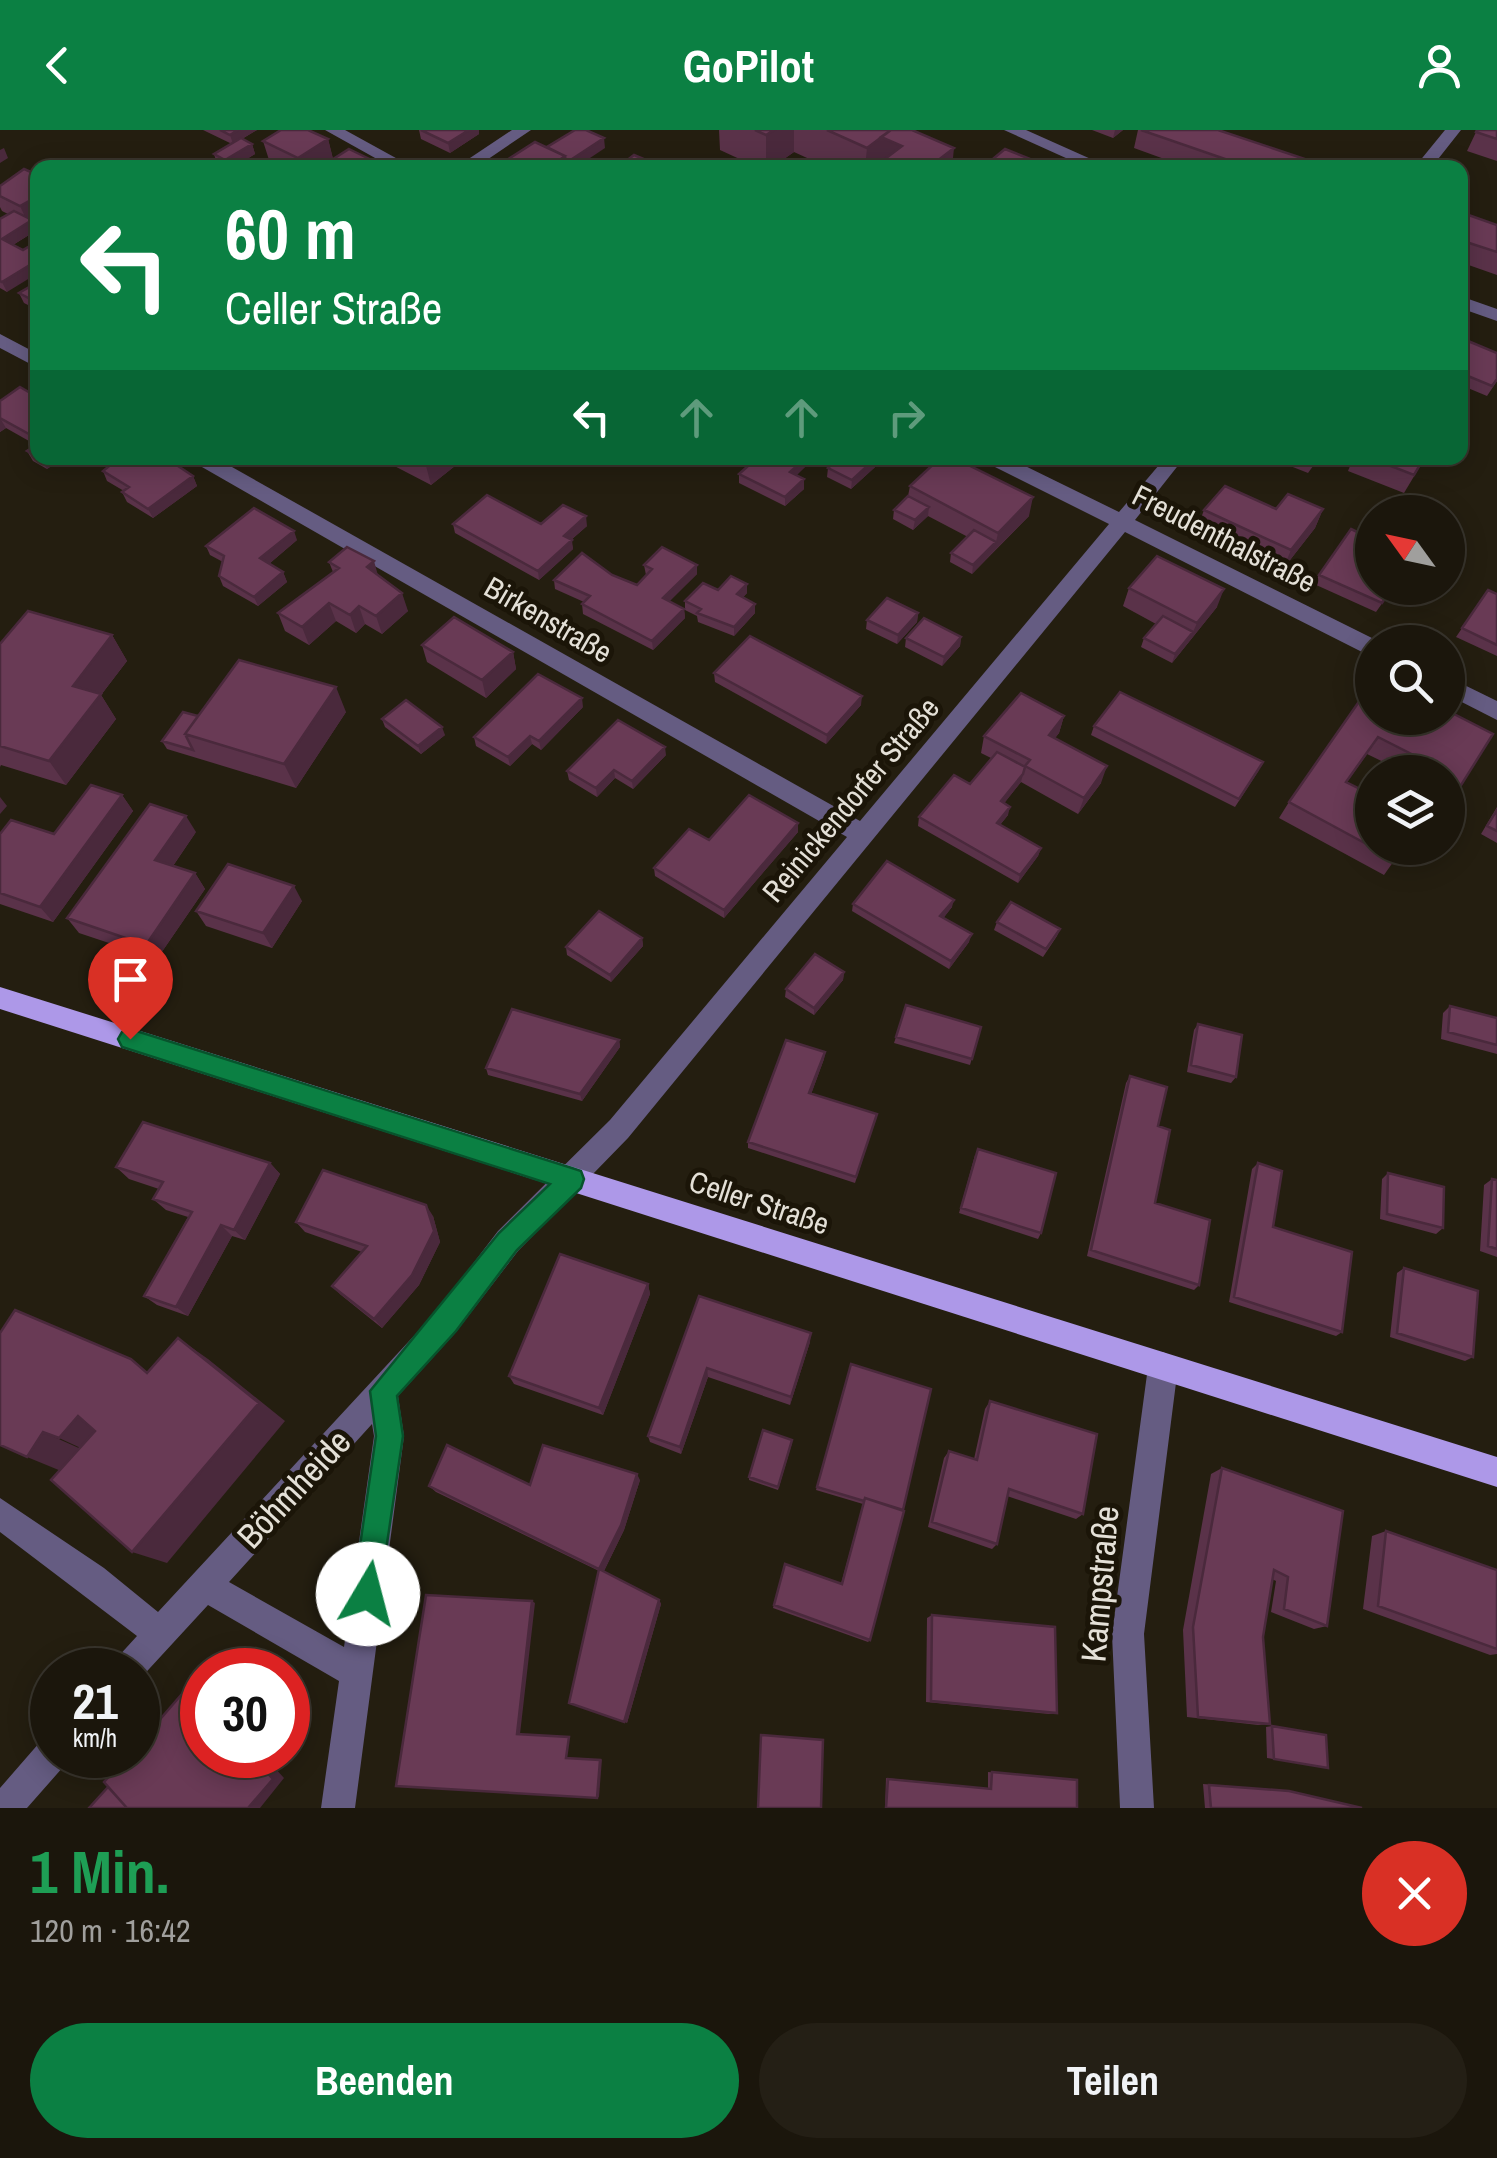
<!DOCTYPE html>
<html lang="de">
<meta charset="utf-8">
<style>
body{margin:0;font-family:"Archivo Narrow",sans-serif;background:#241f15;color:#f1f3f6;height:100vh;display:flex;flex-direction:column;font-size:38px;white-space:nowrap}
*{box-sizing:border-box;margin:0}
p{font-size:32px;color:#a09f9d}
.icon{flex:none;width:55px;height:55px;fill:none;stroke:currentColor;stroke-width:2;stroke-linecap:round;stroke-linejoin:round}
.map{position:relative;height:1678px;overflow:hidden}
.side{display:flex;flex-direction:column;background:#1b160c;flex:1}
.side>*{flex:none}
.top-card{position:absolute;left:30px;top:30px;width:1438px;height:305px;border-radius:20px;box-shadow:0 5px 25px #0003,0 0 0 2px #39352d;background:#0b8043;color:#fff;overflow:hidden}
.needle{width:65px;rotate:303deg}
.fabs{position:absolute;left:1355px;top:365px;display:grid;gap:20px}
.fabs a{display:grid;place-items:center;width:110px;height:110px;border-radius:50%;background:#1b160c;box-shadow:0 5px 25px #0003,0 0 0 2px #39352d;font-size:50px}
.speed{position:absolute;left:30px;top:1518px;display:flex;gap:20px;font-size:50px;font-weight:700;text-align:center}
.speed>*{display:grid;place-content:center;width:130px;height:130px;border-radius:50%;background:#1b160c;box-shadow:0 5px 25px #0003,0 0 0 2px #39352d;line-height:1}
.speed small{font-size:25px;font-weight:400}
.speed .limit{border:15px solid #d22;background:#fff;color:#111}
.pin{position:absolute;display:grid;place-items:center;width:85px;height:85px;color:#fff;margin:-102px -42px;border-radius:50% 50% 50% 0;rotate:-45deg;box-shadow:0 0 10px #0007}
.pin .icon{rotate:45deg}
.me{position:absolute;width:110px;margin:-55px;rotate:8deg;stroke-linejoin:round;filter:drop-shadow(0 0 8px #0008)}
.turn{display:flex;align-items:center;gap:35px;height:210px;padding:0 30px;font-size:45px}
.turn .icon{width:130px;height:130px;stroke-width:2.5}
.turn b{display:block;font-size:70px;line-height:85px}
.lanes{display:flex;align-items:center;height:95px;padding:0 30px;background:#0003;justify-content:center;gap:50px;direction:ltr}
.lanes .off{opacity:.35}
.round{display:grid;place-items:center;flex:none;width:105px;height:105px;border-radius:52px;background:#241f15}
.overview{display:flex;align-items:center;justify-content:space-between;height:170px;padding:0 30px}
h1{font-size:60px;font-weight:700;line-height:75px;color:#1e9e55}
.cta{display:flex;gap:20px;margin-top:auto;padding:20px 30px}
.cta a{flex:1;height:115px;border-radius:60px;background:#0b8043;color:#fff;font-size:40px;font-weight:700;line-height:115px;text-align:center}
.cta a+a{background:#241f15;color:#f1f3f6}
header{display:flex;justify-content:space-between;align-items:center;height:130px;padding:0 30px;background:#0b8043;color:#fff;font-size:45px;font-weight:700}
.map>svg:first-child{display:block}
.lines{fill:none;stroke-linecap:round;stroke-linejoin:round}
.minor{fill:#655c82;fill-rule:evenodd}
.major{fill:#ad98e8;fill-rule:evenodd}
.wall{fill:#5a3249}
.shaded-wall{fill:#4a293c}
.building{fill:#693a55;stroke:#4a293c;stroke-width:2.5}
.route{fill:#0b8043;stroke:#07532c;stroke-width:2.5}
.labels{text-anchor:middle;stroke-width:10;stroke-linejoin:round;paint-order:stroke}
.street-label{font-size:30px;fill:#e4e0d7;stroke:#1b1508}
.near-street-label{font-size:35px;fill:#e4e0d7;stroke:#1b1508}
</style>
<header><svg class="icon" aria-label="back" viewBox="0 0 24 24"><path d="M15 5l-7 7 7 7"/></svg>GoPilot<svg class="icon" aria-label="person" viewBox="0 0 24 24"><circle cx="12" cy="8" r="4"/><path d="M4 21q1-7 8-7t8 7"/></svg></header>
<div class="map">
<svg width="1497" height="1678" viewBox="0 0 1497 1678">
<rect width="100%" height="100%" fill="#241e10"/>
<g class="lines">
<path class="minor" d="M325 0H345L414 38H393Z
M512 0H531L475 38H455Z
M1004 0H1026L1111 38H1088Z
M1445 0H1461L1431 38H1414Z
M1460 166 1497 179V191L1460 178Z
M0 204 38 224V238L0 218Z
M193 328H216L860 691 1109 394 987 333 985 328H1009L1119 382 1165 328H1184L1135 390 1380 512H1372V525L1364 523 1125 402 628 1008 518 1121 456 1202 398 1266 404 1306 355 1678H321L339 1551 208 1475 138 1551V1540H111L116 1529 137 1506 0 1402V1368L104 1438 158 1482 436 1182 498 1101 610 990 847 707 195 333ZM372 1294 374 1306 344 1517 229 1452Z
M1448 547 1497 571V590L1448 565Z
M1163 1222 1173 1227 1178 1237 1144 1504 1154 1678H1120L1112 1504 1148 1237 1153 1227Z
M52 1607V1625H68L64 1636 27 1678H0V1658L40 1612Z"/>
<path class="major" d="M0 857 1497 1327V1357L0 879Z"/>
</g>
<path class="wall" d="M203 0H257L242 9 252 14 255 24 232 38H224L217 34 214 24 232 14Z
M419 0 479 4 450 23 421 9Z
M719 0H912L953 28 940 38H829L794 22 771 38H759L720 20Z
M1092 0H1123L1113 8Z
M1138 0H1218L1311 31 1308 38H1189L1134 18Z
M1477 0H1497V31L1467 21Z
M328 9 333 29 318 38H284L269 30 263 11Z
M38 45V91L34 93 37 100 13 115 23 120 7 162 0 158V89L8 84 2 81 0 77V56Z
M1460 82 1497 95V145L1460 132Z
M38 152V180L24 173 19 163Z
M1460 222 1497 223V251L1487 266 1463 256Z
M38 263V328H63L47 339 33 331 27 321 36 315 6 298 0 302V271L34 265Z
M379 328H465L431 355Z
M742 328H807L806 336 796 345 804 359 785 376 739 353V344L752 332Z
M833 328H885L851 359 827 347 828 338 836 330Z
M1080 328H1104L1097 335Z
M1270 328H1319L1308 343Z
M1327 328H1425L1404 363 1348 341 1350 336Z
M103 341 193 346 197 356 153 388 127 372 122 362 124 361 107 351Z
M910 356 1029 386 972 444 950 432 951 423 968 407 928 386 913 400 893 389 894 380 908 366Z
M1323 379 1315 398 1283 439 1197 399 1204 380Z
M453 394H541L587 396 571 410 573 419 539 450 455 403Z
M297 410 269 434 283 442 287 452 258 476 223 456 219 446 223 432 210 425 206 416Z
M329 432 378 445 408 481 382 504 365 494 356 503 336 491 309 515 285 501 278 483 333 442Z
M644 435H697V444L669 471 684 479 685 488 653 520 583 484 582 474 584 472 555 459 554 450 612 445 637 455 646 445Z
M1319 445 1372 458H1393L1376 482 1314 454Z
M1129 458 1217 477 1172 533 1141 517 1144 508 1156 494 1123 476Z
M718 460 747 463 743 467 755 483 734 506 698 492 697 486 685 480V471Z
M1488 460 1497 464V526L1456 507Z
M918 483 917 492 897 514 866 499 867 490Z
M112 505 127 531 101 565 116 589 66 655 1 635 0 637V514Z
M961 507 960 516 942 536 905 517 906 508Z
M422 515 513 522 516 539 486 568 427 532Z
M714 543 861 575 826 614 715 552Z
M1372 553 1448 642H1404L1367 624 1347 652 1403 718 1384 745 1279 688 1289 672Z
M583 577 541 620 532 614 510 636 476 616 474 607Z
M346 582 296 658 167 619 162 611 198 586Z
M1064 586 1059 603 1055 608 1101 653 1078 684 1021 652 1004 673 1008 685 1000 695 1041 718 1038 726 1018 753 918 696 919 687 970 654 991 628 981 623 984 606Z
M382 589 445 605 421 624 385 597Z
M1094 596 1259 640 1235 677 1091 605Z
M666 625 633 659 615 648 597 667 569 650 567 641Z
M122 665 133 681 53 792 0 774V704H54Z
M1497 677V713L1481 704Z
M798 693V702L724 788 655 746 654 738 709 710Z
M196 702 173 736 195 743 205 759 157 829 79 803 67 788Z
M302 771 272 818 206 796 196 781Z
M853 774 952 777 943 788 969 812 949 839 852 781Z
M997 792 1060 799 1057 806 1043 827 994 800Z
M642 808 643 816 611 852 567 825 566 817Z
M844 842 843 850 814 885 785 867 786 859Z
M1450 876 1497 888V924L1441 909 1443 883Z
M1198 894 1236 947 1231 953 1187 942 1194 900Z
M981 897 970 935 894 913 896 907Z
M619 910 620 917 582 971 488 945 486 938Z
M825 922 824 929 811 964 877 984 855 1053 748 1018V1012Z
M1130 946 1158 996 1155 1073 1199 1155 1194 1160 1087 1126 1126 953Z
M975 1025 1041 1103 1038 1109 959 1083Z
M270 1033 280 1044 245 1110 232 1106 188 1186 157 1175 144 1166 188 1087 166 1080 153 1069 159 1059 129 1049 116 1037Z
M1258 1033 1273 1097 1342 1202 1336 1206 1229 1172 1252 1039Z
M1388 1043 1443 1098 1436 1104 1380 1089 1382 1049Z
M1492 1049 1497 1050V1127L1480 1121 1484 1055Z
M433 1086 440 1112 419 1155 382 1198 341 1165 332 1156 362 1122 305 1102 296 1092Z
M1404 1138 1473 1227 1465 1231 1390 1207 1397 1143Z
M648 1154 650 1164 603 1285 514 1254 509 1246Z
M699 1166 810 1212 790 1275 708 1247 681 1324 650 1312 648 1306Z
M851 1234 903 1380 870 1510 868 1512 773 1478 785 1434 841 1454 863 1374 816 1360Z
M990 1271 1083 1384 1076 1389 1007 1366 997 1414 992 1419 928 1397 944 1328 949 1321 974 1329 985 1279Z
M792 1313 778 1360 749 1350V1347Z
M1222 1338 1327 1496 1314 1499 1271 1482 1276 1451 1272 1449 1263 1507 1270 1594 1258 1595 1187 1587 1183 1500 1211 1344Z
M640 1350 624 1400 604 1441 659 1470 661 1474 627 1593 599 1441 436 1362 429 1356 530 1355Z
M1386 1401 1497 1440V1524L1490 1525 1363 1479 1372 1406Z
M932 1485 1057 1583 1049 1584 926 1572 927 1488Z
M1272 1596 1328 1638 1267 1628 1266 1597Z
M988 1642 1077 1650V1678H885L886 1648 988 1659Z
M1203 1654 1282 1660 1362 1678H1205Z"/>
<path class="shaded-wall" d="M238 0H257L233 14 230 5Z
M469 0H479V4L450 23 448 13Z
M774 0H794V22L771 38H766V5Z
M891 0H904L901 26 886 38H865L867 18Z
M1115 0H1123L1113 8Z
M604 8 605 18 575 38H548L565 26Z
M328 9 333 29 318 38H300L298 28Z
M252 14 255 24 232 38H228L225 30Z
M4 18 8 28 0 33V20Z
M954 18 953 28 940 38H928Z
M38 66V91L34 93 37 100 6 119 2 109 28 93 20 76Z
M38 130V143L7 162 2 152Z
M0 288 6 298 0 302Z
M44 328H63L47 339 41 329Z
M424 328H465L431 355Z
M807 328 806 336 790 352V342Z
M876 328H885L851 359 852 350Z
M193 346 197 356 153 388 148 379Z
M804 349V359L785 376V367Z
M1033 367 1029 386 994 421 998 403Z
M929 377 928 386 913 400 915 390Z
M1323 379 1315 398 1283 439 1291 420Z
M586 386 587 396 565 415 564 406Z
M294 401 297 410 264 438 260 428Z
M572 410 573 419 539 450 538 441Z
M996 412 994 421 972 444 973 435Z
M374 431 379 449 367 437Z
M697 435V444L664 477 663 468Z
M283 442 287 452 258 476 254 467Z
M747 454V463L737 474V464Z
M1224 459 1217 477 1172 533 1175 524 1193 502 1197 493Z
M402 463 408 481 382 504 376 486Z
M329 473 336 491 309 515 302 497Z
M755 474V483L734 506V497Z
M359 476 365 494 356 503 350 485Z
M684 479 685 488 653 520 652 511Z
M918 483 917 492 897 514 898 505Z
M112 505 127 531 101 565 116 589 66 655 49 631 73 556Z
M961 507 960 516 942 536 944 527Z
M513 522 516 539 486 568 482 550Z
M336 557 346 582 296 658 284 634Z
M862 566 861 575 826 614 827 605Z
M582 568 583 577 541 620 539 611Z
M1064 586 1059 603 1044 622 1049 605Z
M442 597 445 605 421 624 418 616Z
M530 606 532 614 510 636 508 627Z
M665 617 666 625 633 659 632 651Z
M1107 636 1101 653 1078 684 1084 668Z
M614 640 615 648 597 667 596 658Z
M1023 644 1021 652 999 680 1001 671Z
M122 665 133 681 53 792 40 777Z
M0 667 7 676 0 684Z
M1010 677 1008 685 995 701 997 693Z
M186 686 196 702 166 746 155 730Z
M798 693V702L724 788V780Z
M1041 718 1038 726 1018 753 1020 745Z
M195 743 205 759 157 829 146 815Z
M294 756 302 771 272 818 263 803Z
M954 770 952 777 939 794 940 786Z
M972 804 969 812 949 839 951 831Z
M642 808 643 816 611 852 610 845Z
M844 842 843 850 814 885V878Z
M619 910 620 917 582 971 580 964Z
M825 922 824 929 809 970V963Z
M270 1033 280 1044 245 1110 234 1100Z
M426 1075 433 1086 440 1112 419 1155 382 1198 374 1189Z
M221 1095 232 1106 188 1186 176 1177Z
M648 1154 650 1164 603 1285 599 1278Z
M811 1203 810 1212 790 1275 791 1267Z
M178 1208 208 1229 285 1291 167 1433 132 1422Z
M707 1238 708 1247 681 1324 680 1317Z
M78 1286 114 1304 96 1325 59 1308Z
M43 1302 81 1319 66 1343 27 1327Z
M637 1344 640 1350 624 1400 603 1443 599 1439Z
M659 1470 661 1474 627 1593 624 1592Z
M532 1471 535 1473 520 1604H517Z
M187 1558 201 1560 202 1561V1574Z
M250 1625H263L284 1648 260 1678H248Z
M602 1629 599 1667 597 1668 600 1630Z"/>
<path class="building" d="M220 0H238L230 5Z
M281 0H308L328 9 298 28 263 11Z
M421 0H469L448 13Z
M575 0H586L604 8 566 33 565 26 547 17Z
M755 0H774L766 5Z
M827 0H891L867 18Z
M891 0H912L954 18 928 38H873L902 16 881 7Z
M1141 0H1218L1311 31 1305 38H1251Z
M1477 0H1497V9L1476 2Z
M241 8 252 14 225 30 214 24Z
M535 12 565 26 548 38H511L502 33Z
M349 19 388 38H319Z
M1005 19 1035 31 1028 38H982Z
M634 25 651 32 643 38H617Z
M24 39 38 45V66L20 76 0 66V56Z
M14 81 32 90 2 109 23 120 38 111V130L2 152 0 151V89Z
M1460 82 1497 95V122L1460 110Z
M38 152V173L19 163Z
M1468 211 1497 223V249L1492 256 1468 246 1460 256V222Z
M20 257 34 265 38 263V309L0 288V271Z
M38 314V327L27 321Z
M119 328H166L193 346 148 379 122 362 129 357 103 341Z
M757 328H806L790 342 804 349 785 367 739 344Z
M839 328H876L852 350 828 338Z
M940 328H954L1033 367 998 403 910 356Z
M1296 328H1316L1312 334Z
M1370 328H1424L1414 345Z
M1225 356 1276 379 1288 364 1323 379 1291 420 1204 380Z
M487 365 541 394 563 375 586 386 564 406 572 410 538 441 453 394Z
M908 366 929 377 915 390 894 380Z
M254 378 294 401 260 428 283 442 254 467 219 446 224 426 206 416Z
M1351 399 1372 409V458H1392L1382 473 1319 445Z
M974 400 996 412 973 435 951 423Z
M347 417 374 431 367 437 402 463 376 486 359 476 350 485 329 473 302 497 278 483 339 438 329 432Z
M662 417 697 435 663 468 684 479 652 511 582 474 590 466 554 450 582 423 612 445 637 455 652 439 644 435Z
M1157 426 1224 459 1197 493 1129 458Z
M731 446 747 454 737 464 755 474 734 497 697 483 701 479 685 471 703 453 718 460Z
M1488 460 1497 464V515L1462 498Z
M887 468 918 483 898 505 867 490Z
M28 481 112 505 73 556 101 564 49 631 0 616V514Z
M1163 486 1193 502 1175 524 1144 508Z
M454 487 513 522 482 550 422 515Z
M924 488 961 507 944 527 906 508Z
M750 506 862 566 827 605 714 543Z
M239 530 336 557 284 634 185 604Z
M538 544 582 568 539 611 530 606 508 627 474 607Z
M1372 553V588H1448V581L1493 604 1448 676V642H1420L1427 632 1378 607 1346 652 1372 665V717L1289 672Z
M1120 562 1263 632 1239 669 1094 596Z
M1021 563 1064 586 1049 605 1107 636 1084 668 1025 636 1030 630 984 606Z
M406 570 442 597 418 616 382 589Z
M183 582 198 586 185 604 193 620 162 611Z
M618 590 665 617 632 651 614 640 596 658 567 641Z
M997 622 1025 637 1023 644 1001 671 1010 677 997 693 1041 718 1020 745 919 687 954 645 970 654Z
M91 655 122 665 40 777 0 763V704L11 690 54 704Z
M749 665 798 693 724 780 654 738 689 699 709 710Z
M150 674 186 686 155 730 195 743 146 815 67 788Z
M1497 680V701L1487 696Z
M1374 718H1403L1396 729Z
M887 731 954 770 940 786 972 804 951 831 853 774Z
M228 734 294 756 263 803 196 781Z
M1011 772 1060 799 1046 819 997 792Z
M599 781 642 808 610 845 566 817Z
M815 824 844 842 814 878 786 859Z
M906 875 981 897 972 929 896 907Z
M1450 876 1497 888V915L1448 902Z
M512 879 619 910 580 964 486 938Z
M1198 894 1242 905 1236 947 1191 935Z
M786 910 825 922 809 963 877 984 856 1047 748 1012Z
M1130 946 1167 957 1158 996 1170 1000 1155 1073 1210 1090 1199 1155 1091 1120Z
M143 992 270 1033 234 1100 221 1095 176 1177 144 1166 192 1082 153 1069 163 1052 116 1037Z
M978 1019 1056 1043 1041 1103 961 1078Z
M1258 1033 1282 1041 1273 1097 1352 1122 1342 1202 1234 1167Z
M323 1040 426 1075 434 1101 412 1145 374 1189 332 1156 367 1116 296 1092Z
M1388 1043 1444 1057 1443 1098 1387 1084Z
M1492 1049 1497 1050V1119L1488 1116Z
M560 1124 648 1154 599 1278 509 1246Z
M1404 1138 1478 1161 1473 1227 1397 1203Z
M699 1166 811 1203 791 1267 707 1238 680 1317 648 1306Z
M15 1180 131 1229 147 1243 178 1208 259 1273 132 1422 51 1350 95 1301 78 1286 59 1308 43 1302 27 1327 0 1315V1203Z
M851 1234 931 1259 903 1380 865 1368 864 1371 817 1357Z
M990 1271 1097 1304 1083 1384 1009 1359 997 1414 932 1392 949 1321 977 1330Z
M763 1300 792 1310 778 1357 749 1347Z
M447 1315 530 1355 543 1315 637 1344 621 1395 599 1439 429 1356Z
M1222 1338 1343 1381 1327 1496 1284 1479 1288 1447 1274 1440 1263 1507 1270 1594 1198 1587 1193 1497Z
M865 1368 904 1381 870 1510 774 1475 785 1434 842 1454Z
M1386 1401 1497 1440V1519L1378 1476Z
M599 1439 659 1470 624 1592 569 1573Z
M426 1465 532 1471 517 1604 569 1607 566 1628 600 1630 597 1668 396 1656Z
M932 1485 1055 1497 1057 1583 931 1571Z
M187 1558 202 1574V1625H250L273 1649 248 1678H127L104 1652 128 1625H138V1615Z
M1272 1596 1326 1605 1328 1638 1274 1629Z
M761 1605 823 1610 821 1678H758Z
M992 1642 1077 1650V1678H886L888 1649 991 1659Z
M1209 1655 1289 1661 1362 1678H1211Z
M108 1657 127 1678H89Z"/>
<path class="route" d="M130 899 572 1038 581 1041 584 1049 581 1058 517 1120 456 1201 397 1266 403 1306 378 1474 368 1479 358 1474 353 1464 376 1306 370 1261 499 1103 550 1054 122 917 118 909 122 902Z"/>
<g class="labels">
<g class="street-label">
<text transform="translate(1224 409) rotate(27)" y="10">Freudenthalstraße</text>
<text transform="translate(548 490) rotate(30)" y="10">Birkenstraße</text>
<text transform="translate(851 670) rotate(-50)" y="10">Reinickendorfer Straße</text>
<text transform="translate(759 1073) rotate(18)" y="10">Celler Straße</text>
</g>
<g class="near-street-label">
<text transform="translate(294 1359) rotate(-47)" y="12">Böhmheide</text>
<text transform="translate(1100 1454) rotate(-85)" y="12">Kampstraße</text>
</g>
</g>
</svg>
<div class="fabs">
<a><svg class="needle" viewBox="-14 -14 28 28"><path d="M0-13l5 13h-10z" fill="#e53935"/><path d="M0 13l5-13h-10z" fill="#a09f9d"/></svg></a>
<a><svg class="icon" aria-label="search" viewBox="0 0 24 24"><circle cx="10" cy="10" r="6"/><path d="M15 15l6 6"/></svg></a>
<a><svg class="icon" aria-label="layers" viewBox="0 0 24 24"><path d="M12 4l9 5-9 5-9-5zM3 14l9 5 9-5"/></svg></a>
</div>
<div class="speed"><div>21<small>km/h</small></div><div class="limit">30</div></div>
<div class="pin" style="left:130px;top:909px;background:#d93025"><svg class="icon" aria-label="arrive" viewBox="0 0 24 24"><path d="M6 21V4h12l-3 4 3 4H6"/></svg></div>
<svg class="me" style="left:368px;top:1464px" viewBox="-20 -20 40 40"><circle r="19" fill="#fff"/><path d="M0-13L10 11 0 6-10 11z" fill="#0b8043"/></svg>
<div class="top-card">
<div class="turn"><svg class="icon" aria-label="left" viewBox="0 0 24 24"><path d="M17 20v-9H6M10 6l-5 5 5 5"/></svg><div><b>60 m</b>Celler Straße</div></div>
<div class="lanes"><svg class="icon" aria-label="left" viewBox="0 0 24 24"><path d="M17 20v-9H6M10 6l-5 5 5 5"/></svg><svg class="icon off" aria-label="ahead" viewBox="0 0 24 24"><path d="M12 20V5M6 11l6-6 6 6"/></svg><svg class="icon off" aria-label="ahead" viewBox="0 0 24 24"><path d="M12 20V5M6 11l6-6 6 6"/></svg><svg class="icon off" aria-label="right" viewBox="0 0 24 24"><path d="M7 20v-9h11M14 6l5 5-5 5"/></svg></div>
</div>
</div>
<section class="side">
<div class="overview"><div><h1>1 Min.</h1><p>120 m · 16:42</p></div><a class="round" style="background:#d93025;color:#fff"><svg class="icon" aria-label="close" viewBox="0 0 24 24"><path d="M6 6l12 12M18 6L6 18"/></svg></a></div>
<div class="cta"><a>Beenden</a><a>Teilen</a></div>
</section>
